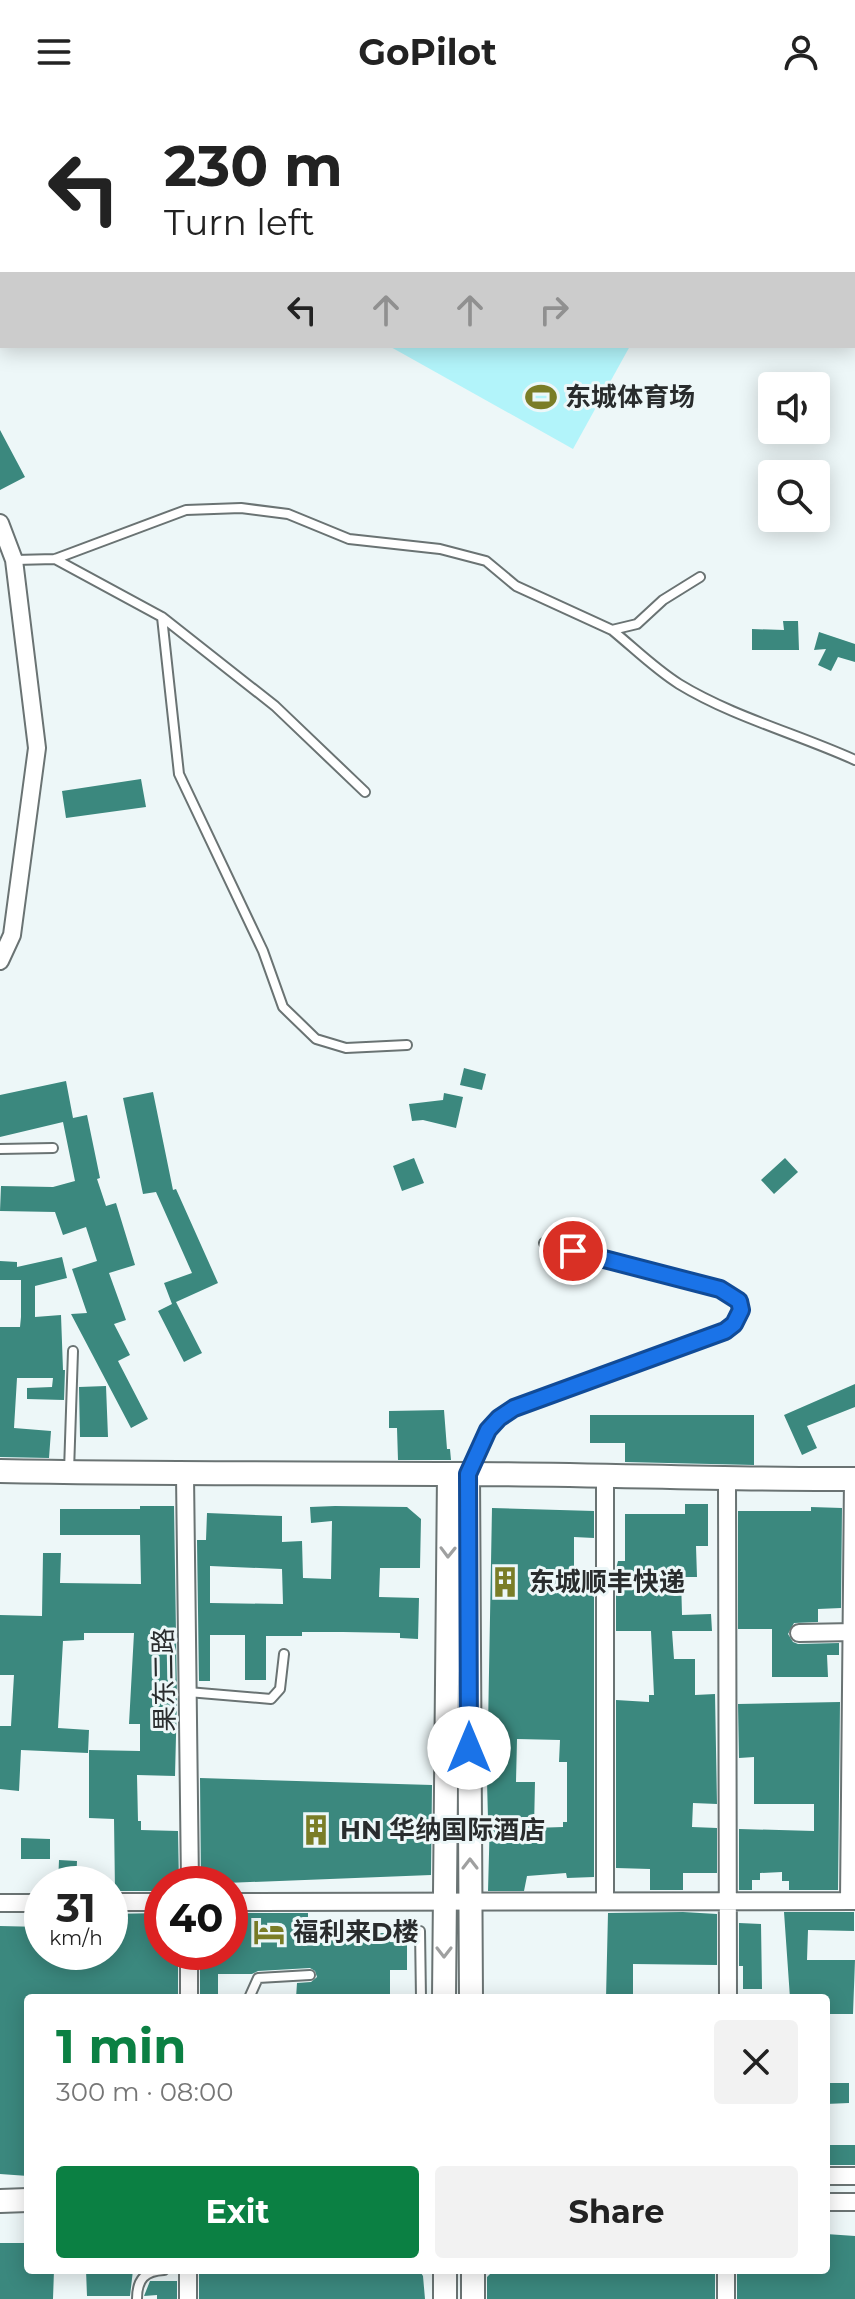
<!DOCTYPE html>
<meta charset="utf-8">
<style>
body{margin:0;font-family:Montserrat,"Noto Sans SC",sans-serif;background:#f2f2f2;color:#222;height:100vh;display:flex;flex-direction:column;font-size:30px;white-space:nowrap}
*{box-sizing:border-box;margin:0}
p{font-size:26px;color:#767676}
.icon{flex:none;width:44px;height:44px;fill:none;stroke:currentColor;stroke-width:2;stroke-linecap:round;stroke-linejoin:round}
.map{position:relative;flex:1;overflow:hidden}
.panel{position:absolute;left:24px;top:1890px;width:806px;height:280px;display:flex;flex-direction:column;background:#fff;border-radius:8px;box-shadow:0 4px 20px #0003}
.panel>*{flex:none}
.guide{position:absolute;left:0px;top:0px;width:856px;height:244px;box-shadow:0 4px 20px #0003;background:#fff;color:#222;overflow:hidden}
.buttons{position:absolute;left:758px;top:268px;display:grid;gap:16px}
.buttons a{display:grid;place-items:center;width:72px;height:72px;border-radius:8px;background:#fff;box-shadow:0 4px 20px #0003;font-size:40px}
.speed{position:absolute;left:24px;top:1762px;display:flex;gap:16px;font-size:40px;font-weight:700;text-align:center}
.speed>*{display:grid;place-content:center;width:104px;height:104px;border-radius:50%;background:#fff;box-shadow:0 4px 20px #0003;line-height:1}
.speed small{font-size:20px;font-weight:400}
.speed .limit{border:12px solid #d22;background:#fff;color:#111}
.pin{position:absolute;display:grid;place-items:center;width:68px;height:68px;color:#fff;margin:-34px;border:4px solid #fff;border-radius:50%;box-shadow:0 2px 8px #0007}
.me{position:absolute;width:88px;margin:-44px;rotate:0deg;stroke-linejoin:round;filter:drop-shadow(0 0 6px #0008)}
.turn{display:flex;align-items:center;gap:28px;height:168px;padding:0 32px;font-size:36px}
.turn .icon{width:104px;height:104px;stroke-width:2.5}
.turn b{display:block;font-size:56px;line-height:68px}
.lanes{display:flex;align-items:center;height:76px;padding:0 32px;background:#0003;justify-content:center;gap:40px;direction:ltr}
.lanes .off{opacity:.35}
.round{display:grid;place-items:center;flex:none;width:84px;height:84px;border-radius:8px;background:#f2f2f2}
.overview{display:flex;align-items:center;justify-content:space-between;height:136px;padding:0 32px}
h1{font-size:48px;font-weight:700;line-height:60px;color:#0b8043}
.cta{display:flex;gap:16px;margin-top:auto;padding:16px 32px}
.cta a{flex:1;height:92px;border-radius:8px;background:#0b8043;color:#fff;font-size:32px;font-weight:700;line-height:92px;text-align:center}
.cta a+a{background:#f2f2f2;color:#222}
header{display:flex;justify-content:space-between;align-items:center;height:104px;padding:0 32px;background:#fff;font-size:36px;font-weight:700}
.map>svg:first-child{display:block}
.green{fill:#b2f4fa}
.building{fill:#3b887e;fill-rule:evenodd}
.lines{fill:none;stroke-linecap:round;stroke-linejoin:round}
.lane-casing{stroke:#6a7373;stroke-width:12}
.street-casing{stroke:#6a7373;stroke-width:20}
.secondary-casing{stroke:#6a7373;stroke-width:26}
.lane{stroke:#fff;stroke-width:8}
.street{stroke:#fff;stroke-width:16}
.secondary{stroke:#fff;stroke-width:22}
.oneway{stroke:#9fa0a0}
.route-casing{stroke:#114b97;stroke-width:20}
.route{stroke:#1a73e8;stroke-width:14}
.labels{text-anchor:middle;stroke-width:6;stroke-linejoin:round;paint-order:stroke}
.poi-label{font-size:26px;font-weight:bold;fill:#292c2d;stroke:#edf7f8;text-anchor:start}
.street-label{font-size:26px;fill:#292c2d;stroke:#edf7f8}
</style>
<header><svg class="icon" aria-label="menu" viewBox="0 0 24 24"><path d="M4 6h16M4 12h16M4 18h16"/></svg>GoPilot<svg class="icon" aria-label="person" viewBox="0 0 24 24"><circle cx="12" cy="8" r="4"/><path d="M4 21q1-7 8-7t8 7"/></svg></header>
<div class="map">
<svg width="855" height="2195" viewBox="0 0 855 2195">
<rect width="100%" height="100%" fill="#edf7f8"/>
<path class="green" d="M389 242H630L573 345Z"/>
<path class="building" d="M0 326 25 373 0 386Z
M783 517H798L799 546H752V525L784 526Z
M819 528 855 540V558L838 553 831 567 818 561 826 545 814 546Z
M141 675 146 703 66 714 62 687Z
M464 964 486 970 482 986 460 981Z
M66 977 73 1014 87 1011 100 1074 97 1075 106 1102 116 1099 135 1161 109 1169 126 1216 114 1220 130 1251 118 1257 148 1315 131 1324 71 1210 87 1209 72 1165 97 1157 86 1123 63 1131 55 1108 0 1107 1 1082 53 1083 75 1077 63 1018 0 1033V991Z
M153 988 173 1086 176 1085 218 1179 176 1198 202 1249 184 1258 158 1207 172 1200 164 1179 192 1169 156 1088 143 1090 123 994Z
M444 989 463 993 456 1024 423 1016 412 1017 409 1000 443 996Z
M414 1054 424 1079 402 1087 393 1062Z
M785 1054 798 1068 774 1090 761 1076Z
M62 1153 67 1174 35 1182V1213L61 1211 63 1266H65L64 1296 27 1295V1284L52 1283 53 1274H17L14 1324 51 1327 49 1354 0 1353V1223H20L21 1213V1176H0V1157L17 1158V1163Z
M855 1280V1303L807 1322 817 1344 802 1351 784 1311Z
M106 1282 108 1333H80L79 1283Z
M444 1306 447 1345H450L451 1356H398L397 1324H389V1307Z
M590 1311H754V1361L625 1358V1339H590Z
M685 1400H708V1442H696L697 1473H681L682 1511 711 1510 712 1527H672L674 1555H695V1591L715 1590 717 1700 693 1699 692 1723 717 1724V1769H683V1786H650V1765L616 1764V1596L649 1598V1591H654L651 1527H616V1465L618 1457H625V1410H685Z
M140 1402H174L177 1592 175 1672 137 1671 138 1717H141V1726L178 1727 179 1780H162V1787H115L114 1715 89 1714V1646L140 1647V1620H129L134 1529H84V1536L63 1537 58 1624 89 1626 88 1649 21 1646 19 1687 0 1685V1622H11L14 1571H0V1511L42 1512 43 1449H61L60 1479 141 1480 140 1431H60V1405H140Z
M335 1402 407 1403 421 1415 420 1464H380L379 1493 419 1494 418 1535 400 1534V1529L343 1528H302V1532H266V1576H245V1531H210V1577H199L197 1436H206L207 1409 282 1412V1438L302 1437 303 1474 331 1475 332 1417 311 1419 310 1403ZM210 1462 282 1465 283 1500 210 1499Z
M811 1403 842 1404 841 1504 818 1505V1518L794 1519 788 1530 793 1538 798 1540 839 1539V1551H827L828 1573H772V1525H738V1407H811Z
M492 1404 594 1407V1434L574 1433V1465H594V1773L567 1774 566 1769 527 1772 524 1787H488L490 1713 488 1714 487 1678ZM517 1635 560 1636 559 1658H567V1718H563V1723L534 1724 535 1678H516Z
M840 1598 838 1786H789V1777H782V1768L760 1769V1776H752V1786H739V1725L814 1727V1700H754V1653L739 1654 738 1600Z
M200 1674 432 1681 431 1771 201 1780Z
M21 1734 50 1735V1755H21Z
M59 1756 77 1757 76 1780H58Z
M683 1808 717 1810V1861L633 1860V1894H606L608 1809Z
M784 1808H854V1827L808 1826 807 1856H855L853 1910H826V1894H790Z
M162 1809V1848H178V1894H28V2072L0 2070V1822L42 1823V1848H110V1810Z
M230 1809H308V1829H390V1838L407 1839V1866H390V1894H296L297 1879 311 1878 317 1873 315 1867 310 1864 258 1867 252 1870H218V1894H200V1848H230Z
M739 1819 761 1820 762 1885H743V1862H739Z
M826 1979H849V1999L826 2000Z
M826 2041H855V2061H826Z
M826 2130 855 2132V2195H737V2166H826Z
M0 2139H28V2166H54L53 2195H0Z
M86 2166H133L130 2192H87Z
M199 2166H419L423 2172 425 2195H199Z
M494 2166H715V2195H487V2173Z
M150 2177H177V2195H157V2191L144 2192Z"/>
<g class="lines">
<defs>
<path id="lane" d="M55 455 162 513 275 602 365 688
M15 456 55 455 186 406 241 404 288 410 349 435 440 445 486 457 516 482 612 526 637 520 663 496 700 473
M162 513 179 670 263 847 283 903 316 935 346 944 407 941
M612 526C634 544 655 565 679 580 733 613 798 630 855 656
M0 1045 53 1044
M69 1367 73 1247
M468 1369C479 1341 488 1320 514 1304L725 1227 734 1220 741 1206 739 1197 720 1185 544 1139
M188 1588 271 1595 280 1585 284 1550
M420 1827 421 1894
M249 1894 258 1874 310 1871
M137 2195C137 2175 145 2167 164 2166"/>
<path id="street" d="M728 2 729 0
M854 11H855
M0 419 14 456 37 644 12 831 0 857
M185 1371 190 1780
M605 1372V1797
M727 1375 728 1894
M799 1529 855 1528
M849 1797 853 1375
M110 1798H162
M230 1798 855 1797
M0 1799H42
M189 1894V1848
M826 2072H855
M826 2098H855
M188 2166V2195
M726 2166V2195"/>
<path id="secondary" d="M0 1367C156 1370 311 1369 467 1370 596 1370 726 1376 855 1375
M468 1370 471 1894
M444 1894 449 1370
M0 2097 28 2096
M445 2166V2195
M473 2195V2166"/>
</defs>
<use href="#lane" class="lane-casing"/>
<use href="#street" class="street-casing"/>
<use href="#secondary" class="secondary-casing"/>
<use href="#lane" class="lane"/>
<use href="#street" class="street"/>
<use href="#secondary" class="secondary"/>
</g>
<defs><path id="oneway-chevron" d="M-2-3.5L2.5 0L-2 3.5" fill="none" stroke-width="1.6" stroke-linecap="round" stroke-linejoin="round" transform="scale(2)"/></defs>
<g class="oneway">
<use href="#oneway-chevron" transform="translate(448 1448) rotate(91)"/>
<use href="#oneway-chevron" transform="translate(470 1760) rotate(-90)"/>
<use href="#oneway-chevron" transform="translate(444 1848) rotate(90)"/>
</g>
<g class="lines">
<defs>
<path id="route" d="M469 1644 468 1370 488 1326 499 1314 514 1304 725 1227 734 1220 741 1206 739 1197 720 1185 573 1147"/>
</defs>
<use href="#route" class="route-casing"/>
<use href="#route" class="route"/>
</g>
<defs>
<symbol id="stadium-bare" viewBox="-9 -9 18 18"><path d="M0-5a6.5 5 0 1 0 0 10a6.5 5 0 1 0 0-10ZM-3.5-1.8h7v3.6h-7Z" fill="#7a7d27" stroke="#edf7f8" stroke-width="2.5" paint-order="stroke"/></symbol>
<symbol id="building-bare" viewBox="-9 -9 18 18"><path d="M-4-6H4V6H1V3H-1V6H-4ZM-2.5-4.3h1.7v1.8h-1.7ZM.8-4.3h1.7v1.8H.8ZM-2.5-1h1.7V.8h-1.7ZM.8-1h1.7V.8H.8Z" fill="#7a7d27" stroke="#edf7f8" stroke-width="2.5" paint-order="stroke"/></symbol>
<symbol id="hotel-bare" viewBox="-9 -9 18 18"><path d="M-6-4.5h1.5V1H6V5H4.5V3h-9V5H-6ZM-4 0a1.8 1.8 0 1 1 3.6 0ZM.5 0V-2.5h3Q6-2.5 6 0Z" fill="#7a7d27" stroke="#edf7f8" stroke-width="2.5" paint-order="stroke"/></symbol>
</defs>
<g fill-rule="evenodd">
<use href="#stadium-bare" x="519" y="271" width="44" height="44"/>
<use href="#building-bare" x="483" y="1456" width="44" height="44"/>
<use href="#building-bare" x="294" y="1704" width="44" height="44"/>
<use href="#hotel-bare" x="247" y="1806" width="44" height="44"/>
</g>
<g class="labels">
<g class="poi-label">
<text x="565" y="302">东城体育场</text>
<text x="529" y="1487">东城顺丰快递</text>
<text x="340" y="1735">HN 华纳国际酒店</text>
<text x="293" y="1837">福利来D楼</text>
</g>
<g class="street-label">
<text transform="translate(164 1576) rotate(-91)" y="9">果东二路</text>
</g>
</g>
</svg>
<div class="buttons">
<a><svg class="icon" aria-label="sound" viewBox="0 0 24 24"><path d="M4 9h4l5-4v14l-5-4H4zM17 9q2 3 0 6"/></svg></a>
<a><svg class="icon" aria-label="search" viewBox="0 0 24 24"><circle cx="10" cy="10" r="6"/><path d="M15 15l6 6"/></svg></a>
</div>
<div class="speed"><div>31<small>km/h</small></div><div class="limit">40</div></div>
<div class="pin" style="left:573px;top:1147px;background:#d93025"><svg class="icon" aria-label="arrive" viewBox="0 0 24 24"><path d="M6 21V4h12l-3 4 3 4H6"/></svg></div>
<svg class="me" style="left:469px;top:1644px" viewBox="-20 -20 40 40"><circle r="19" fill="#fff"/><path d="M0-13L10 11 0 6-10 11z" fill="#1a73e8"/></svg>
<div class="guide">
<div class="turn"><svg class="icon" aria-label="left" viewBox="0 0 24 24"><path d="M17 20v-9H6M10 6l-5 5 5 5"/></svg><div><b>230 m</b>Turn left</div></div>
<div class="lanes"><svg class="icon" aria-label="left" viewBox="0 0 24 24"><path d="M17 20v-9H6M10 6l-5 5 5 5"/></svg><svg class="icon off" aria-label="ahead" viewBox="0 0 24 24"><path d="M12 20V5M6 11l6-6 6 6"/></svg><svg class="icon off" aria-label="ahead" viewBox="0 0 24 24"><path d="M12 20V5M6 11l6-6 6 6"/></svg><svg class="icon off" aria-label="right" viewBox="0 0 24 24"><path d="M7 20v-9h11M14 6l5 5-5 5"/></svg></div>
</div>
<section class="panel">
<div class="overview"><div><h1>1 min</h1><p>300 m · 08:00</p></div><a class="round"><svg class="icon" aria-label="close" viewBox="0 0 24 24"><path d="M6 6l12 12M18 6L6 18"/></svg></a></div>
<div class="cta"><a>Exit</a><a>Share</a></div>
</section>
</div>
